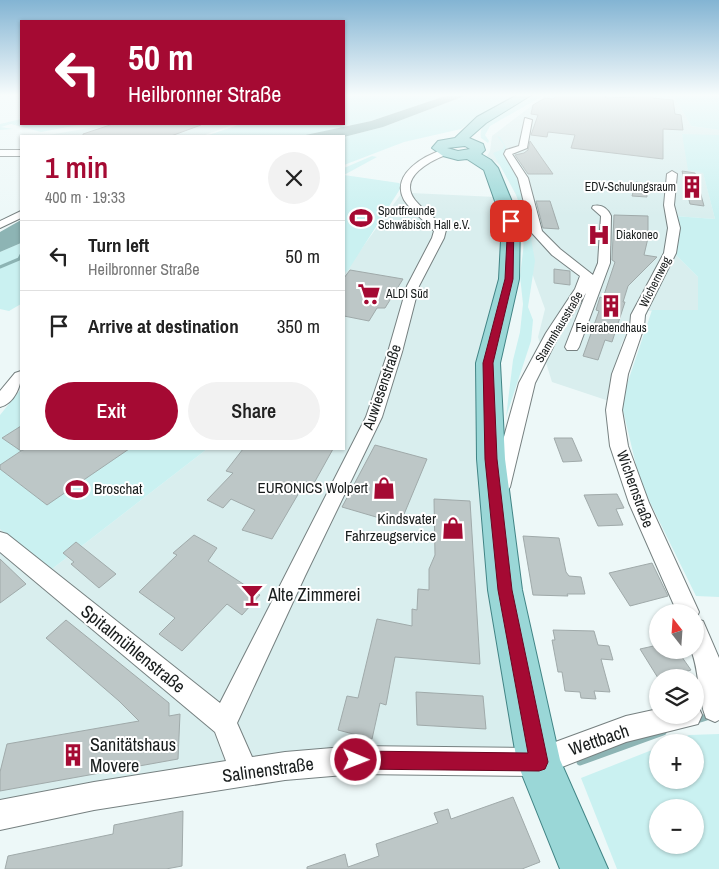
<!DOCTYPE html>
<meta charset="utf-8">
<style>
body{margin:0;font-family:"Archivo Narrow",sans-serif;background:#f2f2f2;color:#222;height:100vh;display:flex;flex-direction:column;font-size:19px;white-space:nowrap}
*{box-sizing:border-box;margin:0}
p{font-size:16px;color:#767676}
.icon{flex:none;width:28px;height:28px;fill:none;stroke:currentColor;stroke-width:2;stroke-linecap:round;stroke-linejoin:round}
.map{position:relative;flex:1;overflow:hidden}
.drawer{position:absolute;left:20px;top:135px;width:325px;height:315px;display:flex;flex-direction:column;background:#fff;border-radius:0px;box-shadow:0 1px 4px #0004}
.drawer>*{flex:none}
.hud{position:absolute;left:20px;top:20px;width:325px;height:105px;border-radius:0px;box-shadow:0 1px 4px #0004;background:#a50a33;color:#fff;overflow:hidden}
.needle{width:32px;rotate:343deg}
.fabs{position:absolute;left:649px;top:604px;display:grid;gap:10px}
.fabs a{display:grid;place-items:center;width:55px;height:55px;border-radius:50%;background:#fff;box-shadow:0 1px 4px #0004;font-size:25px}
.pin{position:absolute;display:grid;place-items:center;width:42px;height:42px;color:#fff;margin:-21px;border-radius:10px;box-shadow:0 2px 8px #0006}
.me{position:absolute;width:55px;margin:-28px;rotate:91deg;stroke-linejoin:round;filter:drop-shadow(0 0 4px #0008)}
.turn{display:flex;align-items:center;gap:18px;height:105px;padding:0 25px;font-size:22px}
.turn .icon{width:65px;height:65px;stroke-width:2.5}
.turn b{display:block;font-size:35px;line-height:42px}
.round{display:grid;place-items:center;flex:none;width:52px;height:52px;border-radius:26px;background:#f2f2f2}
.headline{display:flex;align-items:center;justify-content:space-between;height:85px;padding:0 25px}
h1{font-size:30px;font-weight:600;line-height:38px;color:#a50a33}
.primary-button{display:flex;gap:10px;margin-top:auto;padding:10px 25px}
.primary-button a{flex:1;height:58px;border-radius:30px;background:#a50a33;color:#fff;font-size:20px;font-weight:600;line-height:58px;text-align:center}
.primary-button a+a{background:#f2f2f2;color:#222}
ul{padding:0;list-style:none}
li{display:flex;align-items:center;gap:15px;height:70px;padding:0 25px;border-top:1px solid #e0e0e0}
li div{flex:1}
li b{display:block;font-size:19px}
li em{font-style:normal}
.map>svg:first-child{display:block}
.built{fill:#d9eeee}
.green{fill:#caf1f1;fill-rule:evenodd}
.water{fill:#8db4b4}
.lines{fill:none;stroke-linecap:round;stroke-linejoin:round}
.stream-far2{stroke:#8db4b4;stroke-width:2}
.stream-far1{stroke:#8db4b4;stroke-width:3}
.stream{stroke:#8db4b4;stroke-width:7}
.building{fill:#bdc7c7;stroke:#a0aaaa}
.street-casing{stroke:#768080;stroke-width:2}
.primary-casing{stroke:#418485;stroke-width:2}
.street{fill:#fff;fill-rule:evenodd}
.primary{fill:#9ad7d7;fill-rule:evenodd}
.route{fill:#a50a33;stroke:#6b0621}
.labels{text-anchor:middle;stroke-width:4;stroke-linejoin:round;paint-order:stroke}
.far-poi-label{font-size:12px;fill:#191d1d;stroke:#fff;text-anchor:start}
.far-street-label{font-size:12px;fill:#191d1d;stroke:#fff}
.street-label{font-size:15px;fill:#191d1d;stroke:#fff}
.poi-label{font-size:15px;fill:#191d1d;stroke:#fff;text-anchor:end}
.near-poi-label{font-size:18px;fill:#191d1d;stroke:#fff;text-anchor:start}
.near-street-label{font-size:18px;fill:#191d1d;stroke:#fff}
</style>
<div class="map">
<svg width="719" height="869" viewBox="0 0 719 869">
<rect width="100%" height="100%" fill="#edf8f8"/>
<path class="built" d="M547 94H670L675 98 691 126 719 130V135H682L703 172 715 219 675 216V254L698 277V310L638 311 621 345 609 401 552 382 538 337 545 309 524 251 519 201 501 166 487 156 490 151 492 136Z
M112 124H235L202 136H43Z
M411 193 496 197 511 221 488 363 537 760 356 758 0 813V529L52 569 207 449H344V273L401 194Z"/>
<path class="green" d="M347 94H451L371 121 310 135 206 136 241 124H344V96Z
M470 94H522L492 108 461 129 404 142 344 165V137L383 127Z
M538 94H546L490 126 485 135 489 141 488 143 481 138C476 115 523 104 538 94Z
M670 94H719V130L691 126 675 98Z
M21 119V124H84L41 132 11 124 1 127 13 129 0 130V124Z
M682 134 719 135V597L696 596 640 482 621 402 652 310H698V277L675 254V216L715 219 703 173 688 170Z
M497 136 500 137 508 151 504 153 522 188 535 261 528 307 533 320 531 341 506 417 513 360 520 332 523 304 520 276 524 243 522 213 516 194 493 153 503 149 504 145Z
M372 156 377 157 344 175 399 183 402 186 347 272 344 271V168Z
M21 243V304L9 311 0 309V252Z
M21 389V449H207L52 569 0 529V415Z
M719 734V869H617L581 778 657 748 658 780H695V742H672L689 735ZM658 808H695V845H658Z"/>
<path class="water" d="M451 94H470L383 127 344 137 301 136 371 121Z
M21 220V243L0 252V232Z"/>
<g class="lines">
<path class="stream-far2" d="M0 156H21"/>
<path class="stream-far1" d="M0 267 19 259 21 255"/>
<path class="stream" d="M697 720 719 713
M580 762 663 732"/>
</g>
<path class="building" d="M558 94 606 95V98L634 97 635 94H652V98L673 100 675 114 681 115 683 130 663 129V159L571 148 575 135 548 132 547 137 531 135 538 115 531 114 533 105 545 98 553 99Z
M113 124H201V125L171 136H83V134Z
M530 141 541 157 553 174H528L515 155 524 153 528 150Z
M682 171 695 173 704 206 690 204Z
M636 182 646 184 647 197 632 196Z
M536 201H550L559 229 543 228Z
M614 215 648 216V238L644 255 657 257 628 286 623 302H625L612 342 605 340 598 360 583 356 599 311 596 310 600 297 603 298 615 262 612 260Z
M554 269 570 271V285L554 283Z
M350 270 403 279 385 308H377L369 321 344 316V278Z
M21 426V451L25 449H129L47 505 0 469V465L21 451 2 438Z
M554 438H572L582 461 563 462Z
M375 445 427 459 400 524 342 507Z
M243 449H333L308 494 300 491 272 539 242 530 255 510 231 499 223 508 207 500 233 473 226 471Z
M617 494 624 508 616 509 623 525 598 526 584 495Z
M434 499 470 501 480 664 395 657 386 705 380 703 372 739 338 730 347 696 358 698 377 619 412 626V609L417 610 418 589 429 590V569L435 555Z
M194 535 217 548 208 561 260 595 242 615 227 604 182 651 159 634 175 618 139 592 177 555 173 553Z
M523 536 559 538 566 572 569 576 581 577 585 594H567L568 596 533 595Z
M76 542 116 574 99 588 71 564 74 562 63 553Z
M0 559 26 584 0 603Z
M652 563 668 596 630 606 609 573Z
M66 620 169 703V716L180 714 178 759 0 791V772L7 744 139 721 119 701 46 638Z
M553 630 594 631 598 645 609 646 613 660 601 659 610 692 594 691 596 699 581 698 580 692 565 691 562 672H558L552 640H555Z
M658 645V650H677L691 670 665 678H658L640 649Z
M416 692 483 696 486 729 417 725Z
M513 797 540 862 522 869H307V867L345 854 348 867 379 856 376 844 438 823 434 813 448 809 451 819Z
M183 811 182 866 166 869H5L8 856 113 834 114 825Z"/>
<g class="lines">
<defs>
<path id="street" d="M525 118 532 120 527 148 512 154 528 178 542 231 560 249 593 275 598 263 601 216 592 208 593 206C602 204 608 209 611 216L610 263 579 347 577 350H567L565 347 586 293 560 333 535 383 510 487 507 492 500 494 493 492 490 487 519 383 546 333 575 289 580 276 552 255 531 232 518 178 504 154 506 150 519 146Z
M445 149 448 150V154C432 160 397 177 415 200 424 211 437 219 446 230L444 238 419 286 402 352 382 417 305 576 237 723 252 757 285 752 356 746 539 748 626 716 658 709V715H695V704L698 706 702 715 698 724 626 742 539 776 356 774 285 780 94 810 0 830V800L94 782 226 761 215 732 0 552V532L7 534 220 703 366 417 388 352 407 286 432 238 434 231C425 221 411 211 404 200 390 174 425 155 445 149Z
M0 150H21V156H0Z
M672 171 677 174 674 205 680 228 676 253 645 315 644 327 628 374 622 410 628 446 649 503 699 612 696 619 703 621 719 658V720L715 722 706 718C697 696 700 672 691 650H695V612H677L629 503 610 446 606 410 612 374 630 327 631 315 664 253 668 228 664 205 667 174Z
M21 211V218L0 228V221Z
M21 371C22 385 15 403 0 407V391L15 373Z"/>
<path id="primary" d="M519 94H533L486 123 469 138 483 144 485 150 481 154 491 160 498 168 520 221 519 279 500 363 505 459 522 590 560 760 608 869H560L517 762 488 590 477 459 476 363 499 279 502 221 484 170 467 159 458 160 443 156 432 148 438 141 455 138 477 117ZM465 146 470 149 458 151 447 148Z"/>
</defs>
<use href="#street" class="street-casing"/>
<use href="#primary" class="primary-casing"/>
<use href="#street" class="street"/>
<use href="#primary" class="primary"/>
</g>
<linearGradient id="sky" x2="0" y2="1"><stop stop-color="#83b4d3"/><stop offset="0.44" stop-color="#f7fcfc"/><stop offset="1" stop-color="#f7fcfc" stop-opacity="0"/></linearGradient>
<rect width="719" height="216" fill="url(#sky)"/>
<path class="route" d="M508 219 514 221 513 279 493 363 497 459 512 590 548 762 545 769 539 771 356 769 350 766 347 760 350 754 356 751 528 753 498 590 485 459 483 363 505 279Z"/>
<defs>
<symbol id="building-bare" viewBox="-9 -9 18 18"><path d="M-4-6H4V6H1V3H-1V6H-4ZM-2.5-4.3h1.7v1.8h-1.7ZM.8-4.3h1.7v1.8H.8ZM-2.5-1h1.7V.8h-1.7ZM.8-1h1.7V.8H.8Z" fill="#a50a33" stroke="#fff" stroke-width="2.5" paint-order="stroke"/></symbol>
<symbol id="stadium-bare" viewBox="-9 -9 18 18"><path d="M0-5a6.5 5 0 1 0 0 10a6.5 5 0 1 0 0-10ZM-3.5-1.8h7v3.6h-7Z" fill="#a50a33" stroke="#fff" stroke-width="2.5" paint-order="stroke"/></symbol>
<symbol id="hospital-bare" viewBox="-9 -9 18 18"><path d="M-5-5h3v3.5h4V-5h3V5h-3V1.5h-4V5h-3Z" fill="#a50a33" stroke="#fff" stroke-width="2.5" paint-order="stroke"/></symbol>
<symbol id="supermarket-bare" viewBox="-9 -9 18 18"><path d="M-6-5.5h2.5l.6 2H6L4.5 2H-2.5L-4.4-4H-6ZM-1.5 3.2a1.3 1.3 0 1 0 .1 0ZM3 3.2a1.3 1.3 0 1 0 .1 0Z" fill="#a50a33" stroke="#fff" stroke-width="2.5" paint-order="stroke"/></symbol>
<symbol id="shop-bare" viewBox="-9 -9 18 18"><path d="M-5-2.5h2.3a2.7 3.5 0 0 1 5.4 0H5L5.5 6h-11ZM-1.5-2.5h3a1.5 2.3 0 0 0-3 0Z" fill="#a50a33" stroke="#fff" stroke-width="2.5" paint-order="stroke"/></symbol>
<symbol id="bar-bare" viewBox="-9 -9 18 18"><path d="M-6-5H6L.8 .8V4.5H3.5V6h-7V4.5H-.8V.8Z" fill="#a50a33" stroke="#fff" stroke-width="2.5" paint-order="stroke"/></symbol>
</defs>
<g fill-rule="evenodd">
<use href="#building-bare" x="676" y="171" width="32" height="32"/>
<use href="#stadium-bare" x="345" y="202" width="32" height="32"/>
<use href="#hospital-bare" x="583" y="219" width="32" height="32"/>
<use href="#supermarket-bare" x="353" y="278" width="32" height="32"/>
<use href="#building-bare" x="595" y="290" width="32" height="32"/>
<use href="#shop-bare" x="368" y="472" width="32" height="32"/>
<use href="#stadium-bare" x="61" y="473" width="32" height="32"/>
<use href="#shop-bare" x="437" y="512" width="32" height="32"/>
<use href="#bar-bare" x="236" y="579" width="32" height="32"/>
<use href="#building-bare" x="57" y="739" width="32" height="32"/>
</g>
<g class="labels">
<g class="far-poi-label">
<text x="676" y="191" text-anchor="end">EDV-Schulungsraum</text>
<text x="378" y="215">Sportfreunde<tspan x="378" dy="14">Schwäbisch Hall e.V.</tspan></text>
<text x="616" y="239">Diakoneo</text>
<text x="386" y="298">ALDI Süd</text>
<text x="611" y="332" text-anchor="middle">Feierabendhaus</text>
</g>
<g class="far-street-label">
<text transform="translate(655 282) rotate(-63)" y="4">Wichernweg</text>
<text transform="translate(559 327) rotate(-59)" y="4">Stammhausstraße</text>
</g>
<g class="street-label">
<text transform="translate(382 387) rotate(-71)" y="5">Auwiesenstraße</text>
<text transform="translate(635 489) rotate(70)" y="5">Wichernstraße</text>
</g>
<g class="poi-label">
<text x="368" y="493">EURONICS Wolpert</text>
<text x="94" y="494" text-anchor="start">Broschat</text>
<text x="436" y="524">Kindsvater<tspan x="436" dy="17">Fahrzeugservice</tspan></text>
</g>
<g class="near-poi-label">
<text x="268" y="601">Alte Zimmerei</text>
<text x="90" y="751">Sanitätshaus<tspan x="90" dy="21">Movere</tspan></text>
</g>
<g class="near-street-label">
<text transform="translate(133 649) rotate(39)" y="6">Spitalmühlenstraße</text>
<text transform="translate(599 740) rotate(-19)" y="6">Wettbach</text>
<text transform="translate(268 770) rotate(-8)" y="6">Salinenstraße</text>
</g>
</g>
</svg>
<div class="fabs">
<a><svg class="needle" viewBox="-14 -14 28 28"><path d="M0-13l5 13h-10z" fill="#e53935"/><path d="M0 13l5-13h-10z" fill="#767676"/></svg></a>
<a><svg class="icon" aria-label="layers" viewBox="0 0 24 24"><path d="M12 4l9 5-9 5-9-5zM3 14l9 5 9-5"/></svg></a>
<a>+</a>
<a>−</a>
</div>
<div class="pin" style="left:511px;top:221px;background:#d93025"><svg class="icon" aria-label="arrive" viewBox="0 0 24 24"><path d="M6 21V4h12l-3 4 3 4H6"/></svg></div>
<svg class="me" style="left:356px;top:760px" viewBox="-20 -20 40 40"><circle r="17" fill="#a50a33" stroke="#fff" stroke-width="3"/><path d="M0-11L8 9 0 5-8 9z" fill="#fff"/></svg>
<div class="hud">
<div class="turn"><svg class="icon" aria-label="left" viewBox="0 0 24 24"><path d="M17 20v-9H6M10 6l-5 5 5 5"/></svg><div><b>50 m</b>Heilbronner Straße</div></div>
</div>
<section class="drawer">
<div class="headline"><div><h1>1 min</h1><p>400 m · 19:33</p></div><a class="round"><svg class="icon" aria-label="close" viewBox="0 0 24 24"><path d="M6 6l12 12M18 6L6 18"/></svg></a></div>
<ul>
<li><svg class="icon" aria-label="left" viewBox="0 0 24 24"><path d="M17 20v-9H6M10 6l-5 5 5 5"/></svg><div><b>Turn left</b><p>Heilbronner Straße</p></div><em>50 m</em></li>
<li><svg class="icon" aria-label="arrive" viewBox="0 0 24 24"><path d="M6 21V4h12l-3 4 3 4H6"/></svg><div><b>Arrive at destination</b></div><em>350 m</em></li>
</ul>
<div class="primary-button"><a>Exit</a><a>Share</a></div>
</section>
</div>
